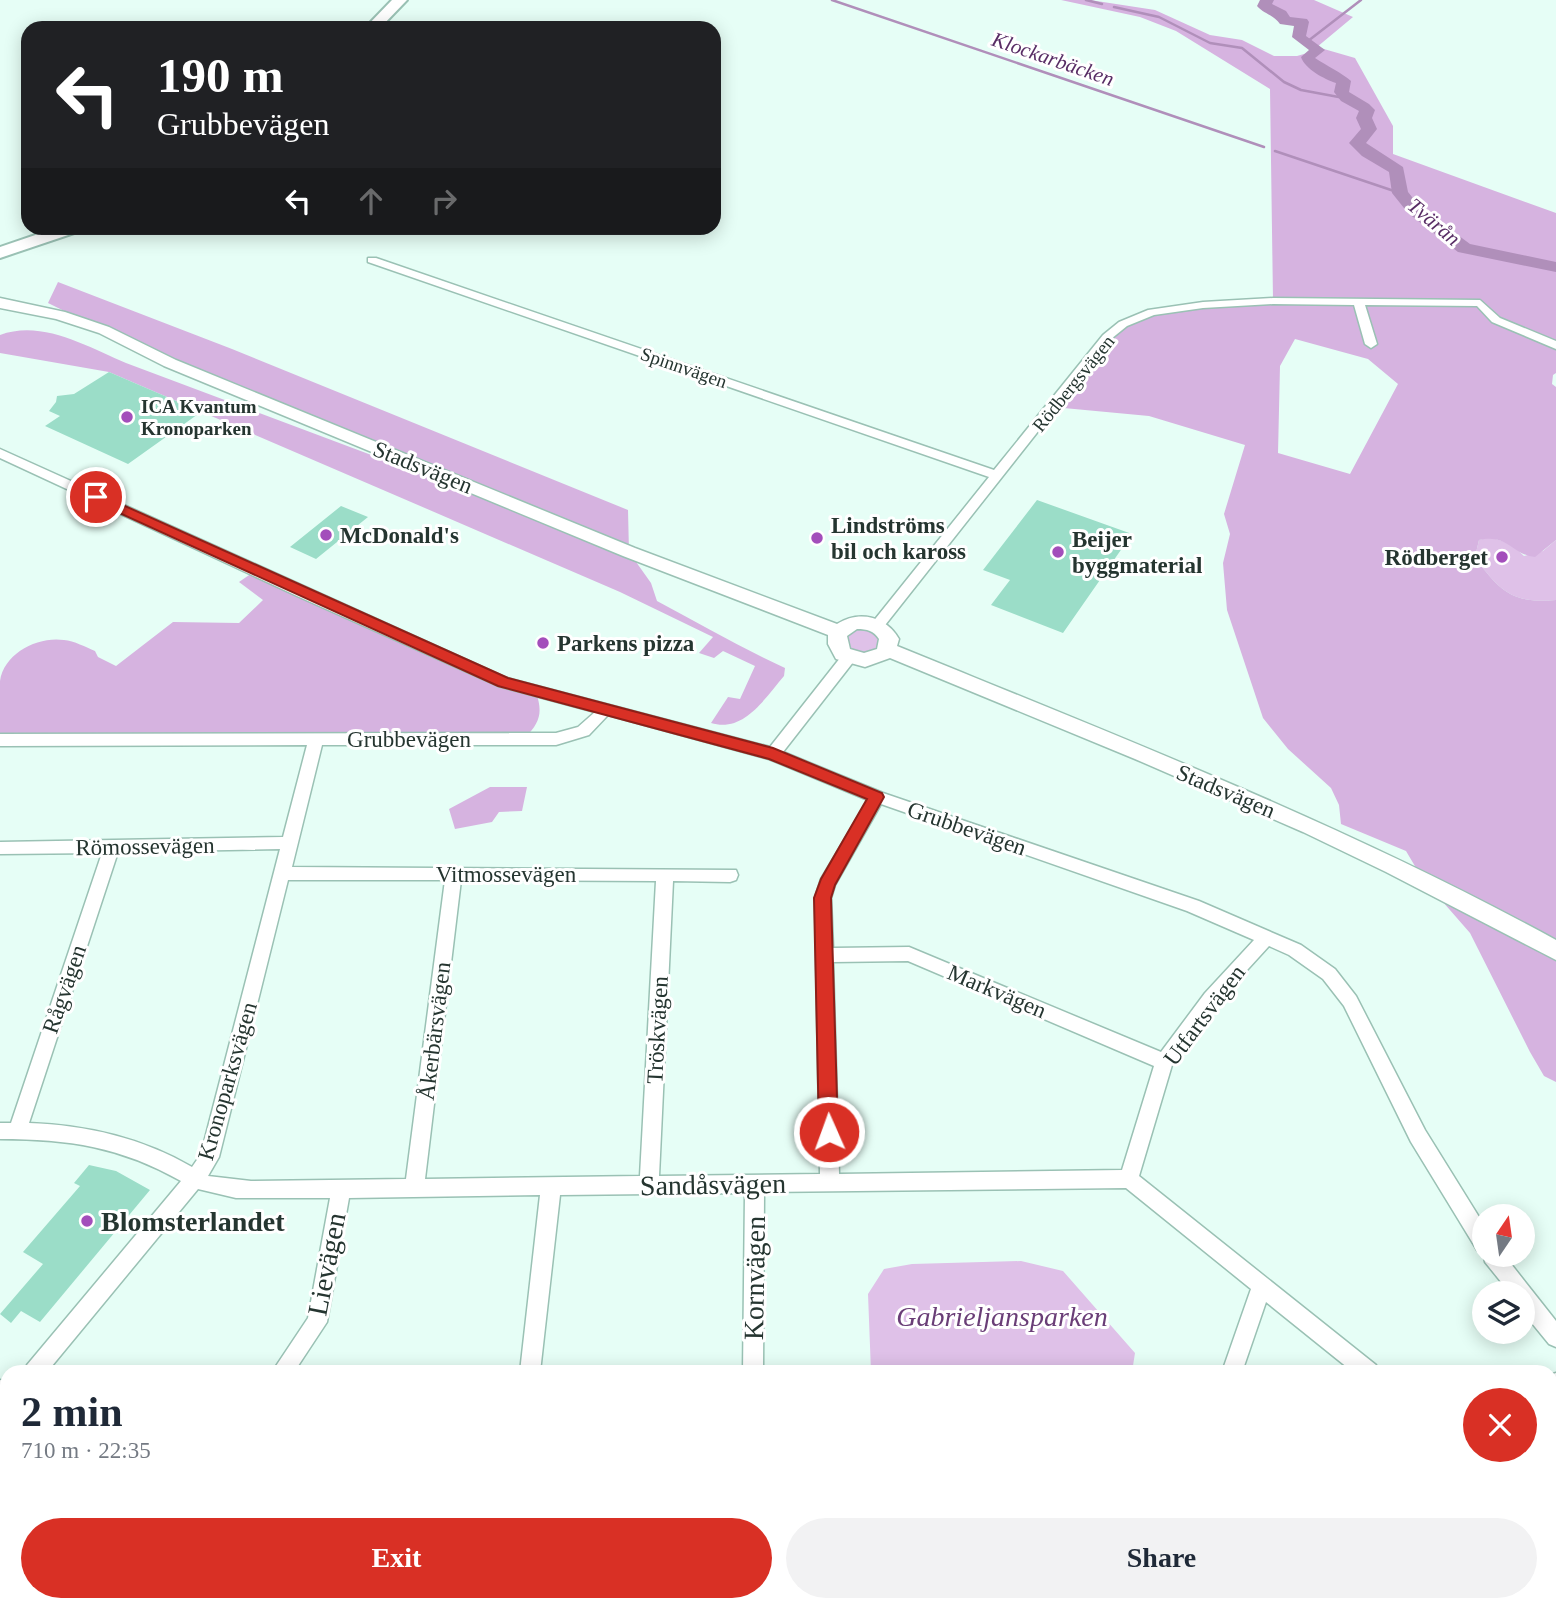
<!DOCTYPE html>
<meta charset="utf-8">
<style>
body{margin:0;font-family:Georgia,serif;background:#f2f2f3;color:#1f2937;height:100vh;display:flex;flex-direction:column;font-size:26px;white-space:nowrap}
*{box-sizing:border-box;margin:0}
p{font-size:23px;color:#747a83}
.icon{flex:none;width:38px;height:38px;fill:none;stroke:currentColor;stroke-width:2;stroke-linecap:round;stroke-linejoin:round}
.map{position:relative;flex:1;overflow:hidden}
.panel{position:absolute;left:0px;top:1365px;width:1558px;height:247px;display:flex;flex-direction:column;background:#fff;border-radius:21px 21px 0 0;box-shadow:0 4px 18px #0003}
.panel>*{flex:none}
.top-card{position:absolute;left:21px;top:21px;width:700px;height:214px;border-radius:21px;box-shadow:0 4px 18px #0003;background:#202124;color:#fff;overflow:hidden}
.needle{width:46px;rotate:13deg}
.buttons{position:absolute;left:1472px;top:1204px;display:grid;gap:14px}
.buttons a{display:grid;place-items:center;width:63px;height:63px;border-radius:50%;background:#fff;box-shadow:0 4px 18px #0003;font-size:35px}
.pin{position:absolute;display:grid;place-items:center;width:60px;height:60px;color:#fff;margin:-30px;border:4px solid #fff;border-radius:50%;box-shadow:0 2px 7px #0007}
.me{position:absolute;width:77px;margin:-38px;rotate:358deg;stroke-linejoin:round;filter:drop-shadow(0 0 5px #0008)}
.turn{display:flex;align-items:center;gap:24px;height:147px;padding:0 21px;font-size:32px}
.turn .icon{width:91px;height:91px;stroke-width:2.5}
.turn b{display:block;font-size:49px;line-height:60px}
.lanes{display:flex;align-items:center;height:66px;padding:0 21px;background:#0003;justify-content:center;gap:35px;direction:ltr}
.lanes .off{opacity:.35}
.round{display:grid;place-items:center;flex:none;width:74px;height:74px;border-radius:37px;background:#f2f2f3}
.overview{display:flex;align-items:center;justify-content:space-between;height:119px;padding:0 21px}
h1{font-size:42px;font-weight:700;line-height:52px}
.button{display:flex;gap:14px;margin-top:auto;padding:14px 21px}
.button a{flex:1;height:80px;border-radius:42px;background:#d93025;color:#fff;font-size:28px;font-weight:700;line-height:80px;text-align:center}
.button a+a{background:#f2f2f3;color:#1f2937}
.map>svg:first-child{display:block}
.green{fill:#dfc1e8}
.forest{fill:#d6b3e0;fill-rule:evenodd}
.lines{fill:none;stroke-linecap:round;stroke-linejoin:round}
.stream{stroke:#b08fba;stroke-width:2.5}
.river{fill:#b08fba;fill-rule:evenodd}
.building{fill:#9bddc8}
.minor-casing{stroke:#9ac1b4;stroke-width:3}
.major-casing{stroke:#9ac1b4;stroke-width:3}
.highway-casing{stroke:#9ac1b4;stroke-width:4}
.minor{fill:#fff;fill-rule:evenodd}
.major{fill:#fff;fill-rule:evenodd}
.highway{fill:#fff;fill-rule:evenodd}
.route{fill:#d93025;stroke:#8d1f18;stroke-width:2}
.poi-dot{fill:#a34ebb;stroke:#fff;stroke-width:2.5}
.labels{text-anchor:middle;stroke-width:6;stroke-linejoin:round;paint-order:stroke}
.far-street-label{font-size:19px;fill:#253530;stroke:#fff}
.far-poi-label{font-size:19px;font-weight:bold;fill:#253530;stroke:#fff;text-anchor:start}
.far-water-label{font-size:21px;font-style:italic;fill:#582d65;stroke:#fff}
.street-label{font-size:23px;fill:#253530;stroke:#fff}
.poi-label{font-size:23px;font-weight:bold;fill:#253530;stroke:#fff;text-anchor:start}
.near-street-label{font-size:28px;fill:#253530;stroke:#fff}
.near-poi-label{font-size:28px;font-weight:bold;fill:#253530;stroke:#fff;text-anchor:start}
.near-park-label{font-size:28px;font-style:italic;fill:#6a3e77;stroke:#fff}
</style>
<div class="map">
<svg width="1556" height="1611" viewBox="0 0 1556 1611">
<rect width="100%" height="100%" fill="#e6fef6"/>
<path class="green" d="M1490 537 1511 544 1524 556 1543 551 1556 540V600C1513 604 1499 591 1475 557L1479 540Z
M859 627 882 636 875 654 848 653 843 635Z
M1021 1261 1063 1271 1135 1353 1132 1372H871L868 1294 884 1269 912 1264Z
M4 1429 7 1431V1564L0 1558V1436Z
M819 1605H1092L1090 1611H816Z"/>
<path class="forest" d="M1061 0H1090L1155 10 1210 35 1242 40 1274 56H1297L1318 50 1299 37 1302 23 1285 21 1281 14 1264 6 1267 0H1314L1353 17 1317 47 1355 58 1393 126V154L1556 213V373L1553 375 1552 384 1556 387V540L1535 557C1513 555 1507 533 1479 540L1475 557C1499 591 1513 604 1556 600V1082L1544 1076 1530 1052 1470 933 1422 878 1406 851 1341 824 1339 805 1331 788 1288 749 1263 718 1227 610 1223 563 1230 534 1224 514 1245 445 1149 416 1053 407 1123 324 1152 312 1273 300 1270 89 1176 31 1140 17ZM1295 339 1368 359 1398 384 1350 474 1278 453 1280 366Z
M58 282 232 349 628 510 629 552 651 583 657 601C700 624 741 648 785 668L784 676C765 698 744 733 711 723L728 697 740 699 755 666 723 651 714 658 699 653 713 637 620 592 109 372 0 353V335C42 319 88 347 126 363L598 540 170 363 48 303Z
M255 571 536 692C543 713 540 722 525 738L0 737C0 719 0 699 0 681 4 653 38 636 64 640 74 641 86 647 95 651L98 657 116 666 173 622 239 623 263 600 239 582Z
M490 787H527L522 811 499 812 492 822 455 829 449 809Z"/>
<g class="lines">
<path class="stream" d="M832 0 1264 147
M1086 0 1102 4
M1114 7 1159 17 1210 43 1242 48 1284 82 1301 90 1344 98
M1308 41 1361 0
M1275 151 1400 193"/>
<path class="river" d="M1260 0H1274L1272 4 1286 11 1290 17 1307 19 1309 22 1306 36 1325 50 1315 58C1327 66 1342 73 1351 81L1349 92 1369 104 1375 110 1372 118 1377 129 1366 143 1403 167 1408 192 1420 207 1470 244 1556 262V272L1458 252 1408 213 1392 193 1389 172 1362 156 1349 143 1361 129 1356 118 1359 111 1341 101 1334 92 1336 83C1324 79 1305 69 1301 57L1309 50 1292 37 1294 26 1280 24C1274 15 1264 14 1257 6Z"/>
</g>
<path class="building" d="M109 372 181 403 201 412 128 464 45 426 60 416 49 411 56 402 57 396 74 394Z
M1037 500 1132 534 1063 633 991 605 1010 580 983 570Z
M341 506 368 517 316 559 290 547Z
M89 1165 116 1171 150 1190 40 1322 21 1311 11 1323 0 1314 43 1264 23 1252 80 1186 74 1183Z"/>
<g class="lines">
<defs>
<path id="minor" d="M368 258H376L994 470 1103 335 1119 322 1148 310 1203 302 1273 298 1480 300 1500 318 1556 341V349L1492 322 1477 306 1365 305 1377 344 1371 348 1365 344 1354 305 1273 304 1203 308 1154 315 1127 326 1111 339 882 629 877 631 870 626 872 623 989 477 368 262Z
M0 449 507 678 770 747 844 653H854L856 657 854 661 783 752 883 793 1199 901 1301 945 1335 969 1356 996 1425 1130 1484 1225V1255H1504L1556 1321V1347L1549 1344 1522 1311V1293H1510L1485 1262 1483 1252 1477 1250 1411 1142 1344 1006 1323 979 1289 955 1269 946 1217 1003 1172 1065 1139 1176 1376 1365 1379 1372H1353L1266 1302 1242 1372H1222L1251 1289 1126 1188 764 1192 763 1372H743L745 1193 560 1195 540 1372H520L540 1195 349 1198 327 1322 294 1372H272L308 1318 330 1198H236L198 1189 47 1372H24L27 1365 181 1181C121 1147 69 1139 0 1139V1123H11L102 853 0 854V842L283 837 307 745 0 746V734L556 733 578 727 595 712 498 686 297 596 0 458ZM608 715 769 759 868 800 821 879 815 898 820 1174 659 1176 673 881 730 882 736 880 738 875 736 870 292 867 322 745H556L589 735ZM881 804 1187 911 1254 940 1205 993 1161 1052 909 947 833 948 831 898 835 885ZM280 849 201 1154 192 1167C142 1138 87 1125 29 1123L118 852ZM288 880H445L406 1179 251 1181 208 1176 219 1157ZM461 880 656 881 640 1176 425 1179ZM908 961 1154 1066 1122 1170 839 1174 833 962Z
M1556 1373V1395L1550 1397V1375Z
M0 1380 7 1382V1422L0 1425Z
M0 1571 7 1574V1598L0 1595Z
M21 1605H50L52 1611H23Z
M370 1605H399L401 1611H372Z
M655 1605H679L677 1611H653Z
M1209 1605H1231L1230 1611H1208Z
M1503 1605H1525L1526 1611H1504Z"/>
<path id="major" d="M0 298 65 312 109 327 176 360 635 548 837 624C859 610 886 616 899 639L897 646C1120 737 1344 824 1556 940V960L1386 872 1303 832 1135 759 890 658 865 667 836 659 828 644V635L623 556 164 366 99 333 56 319 0 308ZM857 629C867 629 874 631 879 639L877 649 864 653 850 649 847 636Z"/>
<path id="highway" d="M392 0H407L380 28H365Z
M56 228H79L77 232 0 258V247Z"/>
</defs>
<use href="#minor" class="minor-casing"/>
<use href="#major" class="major-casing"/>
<use href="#highway" class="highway-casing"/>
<use href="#minor" class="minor"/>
<use href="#major" class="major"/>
<use href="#highway" class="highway"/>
</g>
<path class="route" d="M96 493 508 678 773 748 882 793 884 797 835 885 831 898 838 1132 835 1138 829 1140 822 1138 819 1132 814 898 821 879 867 799 769 759 498 686 91 500V494Z"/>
<g class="poi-dot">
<circle cx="127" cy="417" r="7"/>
<circle cx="326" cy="535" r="7"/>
<circle cx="817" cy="538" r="7"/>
<circle cx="1058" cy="552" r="7"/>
<circle cx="1502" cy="557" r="7"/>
<circle cx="543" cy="643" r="7"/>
<circle cx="87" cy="1221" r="7"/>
</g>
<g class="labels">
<g class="far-street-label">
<text transform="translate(684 367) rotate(19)" y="7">Spinnvägen</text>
<text transform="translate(1073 383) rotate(-51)" y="7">Rödbergsvägen</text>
</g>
<g class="far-poi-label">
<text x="141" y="413">ICA Kvantum<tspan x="141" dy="22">Kronoparken</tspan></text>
</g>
<g class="far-water-label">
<text transform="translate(1053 59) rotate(19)" y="7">Klockarbäcken</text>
<text transform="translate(1434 222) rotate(40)" y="7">Tvärån</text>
</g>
<g class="street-label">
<text transform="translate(423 467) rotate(22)" y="8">Stadsvägen</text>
<text x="409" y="747">Grubbevägen</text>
<text transform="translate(1226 791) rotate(23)" y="8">Stadsvägen</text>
<text transform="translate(967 828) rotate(19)" y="8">Grubbevägen</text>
<text transform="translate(145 846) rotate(-1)" y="8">Römossevägen</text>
<text x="506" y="882">Vitmossevägen</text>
<text transform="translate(64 989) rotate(-71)" y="8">Rågvägen</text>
<text transform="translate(997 991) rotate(23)" y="8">Markvägen</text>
<text transform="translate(1204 1015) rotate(-53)" y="8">Utfartsvägen</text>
<text transform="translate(657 1030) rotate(-87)" y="8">Tröskvägen</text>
<text transform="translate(434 1031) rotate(-83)" y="8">Åkerbärsvägen</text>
<text transform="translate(227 1081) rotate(-74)" y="8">Kronoparksvägen</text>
</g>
<g class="poi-label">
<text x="831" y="533">Lindströms<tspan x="831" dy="26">bil och kaross</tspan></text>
<text x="340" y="543">McDonald's</text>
<text x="1072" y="547">Beijer<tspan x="1072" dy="26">byggmaterial</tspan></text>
<text x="1488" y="565" text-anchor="end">Rödberget</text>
<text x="557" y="651">Parkens pizza</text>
</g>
<g class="near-street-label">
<text transform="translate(713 1184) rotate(-1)" y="10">Sandåsvägen</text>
<text transform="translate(326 1264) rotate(-79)" y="10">Lievägen</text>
<text transform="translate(754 1278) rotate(-89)" y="10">Kornvägen</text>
</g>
<g class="near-poi-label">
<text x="101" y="1231">Blomsterlandet</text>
</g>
<g class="near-park-label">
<text x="1002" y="1326">Gabrieljansparken</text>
</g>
</g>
</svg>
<div class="buttons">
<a><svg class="needle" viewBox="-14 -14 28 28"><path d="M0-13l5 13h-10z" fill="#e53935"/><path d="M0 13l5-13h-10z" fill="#747a83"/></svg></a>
<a><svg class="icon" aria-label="layers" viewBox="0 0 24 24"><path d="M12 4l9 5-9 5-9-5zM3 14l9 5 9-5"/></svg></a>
</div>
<div class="pin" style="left:96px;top:497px;background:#d93025"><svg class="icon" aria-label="arrive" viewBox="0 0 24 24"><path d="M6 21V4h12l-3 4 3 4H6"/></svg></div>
<svg class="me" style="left:829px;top:1132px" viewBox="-20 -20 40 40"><circle r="17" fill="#d93025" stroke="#fff" stroke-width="3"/><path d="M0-11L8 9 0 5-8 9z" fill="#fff"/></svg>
<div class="top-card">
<div class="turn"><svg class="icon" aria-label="left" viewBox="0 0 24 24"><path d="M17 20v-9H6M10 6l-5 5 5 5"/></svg><div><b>190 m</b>Grubbevägen</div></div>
<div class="lanes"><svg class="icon" aria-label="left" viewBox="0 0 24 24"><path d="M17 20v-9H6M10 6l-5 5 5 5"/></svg><svg class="icon off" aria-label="ahead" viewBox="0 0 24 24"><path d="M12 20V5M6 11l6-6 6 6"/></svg><svg class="icon off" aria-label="right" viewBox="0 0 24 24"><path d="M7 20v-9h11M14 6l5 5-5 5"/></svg></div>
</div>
<section class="panel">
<div class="overview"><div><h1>2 min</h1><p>710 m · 22:35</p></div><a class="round" style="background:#d93025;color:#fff"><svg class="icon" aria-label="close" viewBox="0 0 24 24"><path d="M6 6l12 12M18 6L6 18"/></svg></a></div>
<div class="button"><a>Exit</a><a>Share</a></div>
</section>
</div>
